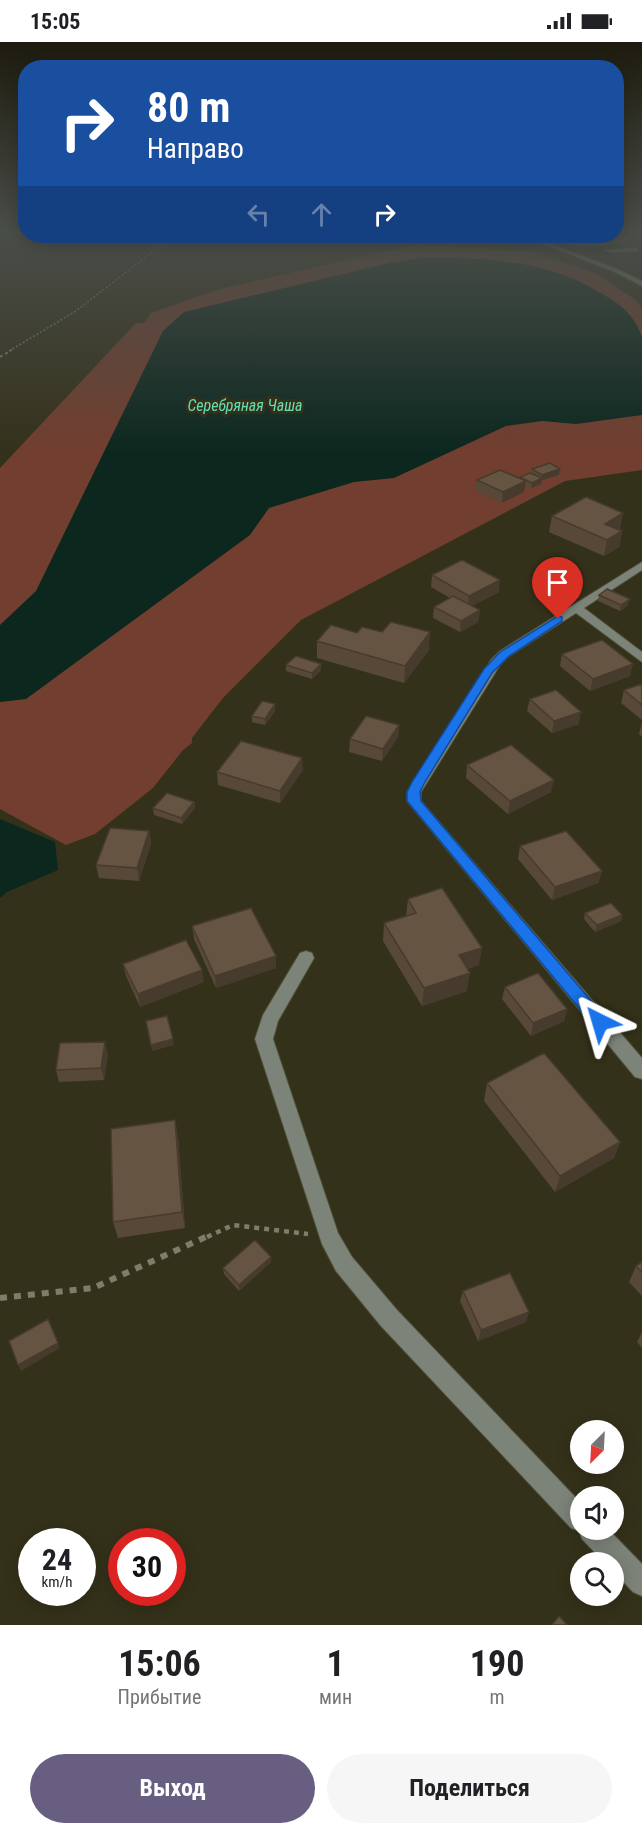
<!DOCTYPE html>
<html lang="ru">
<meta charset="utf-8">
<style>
body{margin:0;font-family:"Roboto Condensed",sans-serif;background:#f6f6f6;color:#202124;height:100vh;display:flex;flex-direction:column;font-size:22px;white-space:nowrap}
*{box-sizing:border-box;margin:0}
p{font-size:20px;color:#757577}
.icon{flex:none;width:33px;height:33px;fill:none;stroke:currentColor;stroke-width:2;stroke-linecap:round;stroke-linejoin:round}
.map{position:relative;height:1583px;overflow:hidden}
.drawer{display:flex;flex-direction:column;background:#fff;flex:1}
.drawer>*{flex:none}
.guide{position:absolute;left:18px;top:18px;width:606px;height:183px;border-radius:24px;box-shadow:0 3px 15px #0003;background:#1a4fa0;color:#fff;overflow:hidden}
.needle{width:39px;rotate:204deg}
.fabs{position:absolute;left:570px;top:1378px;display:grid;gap:12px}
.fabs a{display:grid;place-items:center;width:54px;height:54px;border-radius:50%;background:#fff;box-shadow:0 3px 15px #0003;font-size:30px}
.speed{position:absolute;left:18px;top:1486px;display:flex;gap:12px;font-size:30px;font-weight:700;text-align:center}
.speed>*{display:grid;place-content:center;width:78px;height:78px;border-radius:50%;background:#fff;box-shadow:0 3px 15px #0003;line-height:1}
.speed small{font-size:15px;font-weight:400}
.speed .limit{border:9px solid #d22;background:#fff;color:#111}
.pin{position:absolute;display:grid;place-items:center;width:51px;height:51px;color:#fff;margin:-62px -26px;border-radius:50% 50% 50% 0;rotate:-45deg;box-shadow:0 0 6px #0007}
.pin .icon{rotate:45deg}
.me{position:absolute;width:66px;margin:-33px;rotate:320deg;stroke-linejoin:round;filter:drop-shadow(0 0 4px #0008)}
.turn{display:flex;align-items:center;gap:21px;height:126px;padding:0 30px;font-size:27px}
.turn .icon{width:78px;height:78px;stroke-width:2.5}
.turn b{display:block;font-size:42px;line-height:51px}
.lanes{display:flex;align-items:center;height:57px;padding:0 30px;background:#0003;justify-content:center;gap:30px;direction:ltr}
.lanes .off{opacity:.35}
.eta{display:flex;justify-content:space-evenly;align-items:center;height:102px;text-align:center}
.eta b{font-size:36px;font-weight:700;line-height:42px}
.primary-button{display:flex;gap:12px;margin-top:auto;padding:12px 30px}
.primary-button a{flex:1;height:69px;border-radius:36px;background:#685e82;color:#fff;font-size:24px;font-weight:700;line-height:69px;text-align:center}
.primary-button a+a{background:#f6f6f6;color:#202124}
.status{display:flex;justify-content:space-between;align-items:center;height:42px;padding:0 30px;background:#fff;direction:ltr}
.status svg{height:16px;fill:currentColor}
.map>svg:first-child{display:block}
.green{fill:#723e2f}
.water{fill:#0b271e}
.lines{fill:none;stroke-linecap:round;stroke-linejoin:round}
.stream{stroke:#0b271e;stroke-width:4}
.minor-casing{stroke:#504e38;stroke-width:2}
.path-far3{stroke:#7f7d6a;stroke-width:1.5;stroke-dasharray:2 2;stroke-linecap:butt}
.path-far2{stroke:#7f7d6a;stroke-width:2;stroke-dasharray:3 3;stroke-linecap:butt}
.path-far1{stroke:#7f7d6a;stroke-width:4.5;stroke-dasharray:5 5;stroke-linecap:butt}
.path{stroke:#7f7d6a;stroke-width:6;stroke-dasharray:7 7;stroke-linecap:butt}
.minor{fill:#7c8379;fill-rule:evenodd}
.wall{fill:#574838}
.shaded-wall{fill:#473b2e}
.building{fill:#655441;stroke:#473b2e;stroke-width:1.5}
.route{fill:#1a73e8;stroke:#114b97;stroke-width:1.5}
.labels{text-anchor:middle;stroke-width:6;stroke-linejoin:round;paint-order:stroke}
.far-water-label{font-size:16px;font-style:italic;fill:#64deb5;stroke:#34311a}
</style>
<div class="status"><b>15:05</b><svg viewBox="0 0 49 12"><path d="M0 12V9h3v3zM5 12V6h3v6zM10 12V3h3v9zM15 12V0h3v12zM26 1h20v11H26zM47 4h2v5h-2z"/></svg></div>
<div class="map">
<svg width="642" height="1583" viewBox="0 0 642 1583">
<rect width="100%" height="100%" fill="#34311a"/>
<path class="green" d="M414 203 528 209 597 232 637 259 642 266V428L565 439 301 578 223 656 192 696V701L183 708 153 746 95 792 66 803 0 767V426L136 281H144L151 271 216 248Z"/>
<path class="water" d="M422 216C485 216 544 217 599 250 619 261 634 272 642 295 642 308 642 357 642 373L576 382 542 379 506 384 394 436 354 440 269 466 250 493 26 657 0 660V583L36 549 163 289 184 270 389 221Z
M0 777 55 800 58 828 7 850 0 856Z"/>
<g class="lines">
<path class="stream" d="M477 203V199L485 194"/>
<defs>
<path id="minor" d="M617 192H623L628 198C613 205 569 206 555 198L558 196 572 200 621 197Z
M523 194H530L619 228 642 239V244L615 230Z
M637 206 639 209 608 210 605 208Z
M642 520V528L584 566 642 610V620L576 571 508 615 500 623 421 750V759L426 765 642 1016V1037L635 1035 407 759V750L491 618 500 609Z
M306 909 312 911 314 916 278 979 273 997 338 1191 352 1215 397 1268 580 1460V1488H609L642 1522V1554L633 1550 614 1530V1521H605L582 1497 579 1489 571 1486 381 1284 336 1229 322 1202 255 997 263 973 300 911Z"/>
</defs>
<use href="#minor" class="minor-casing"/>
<path class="path-far3" d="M9 309 76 269 173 194"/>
<path class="path-far2" d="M0 315 12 308"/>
<path class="path-far1" d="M207 1195 233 1183 308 1192"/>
<path class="path" d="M0 1256 93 1246 210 1193"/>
<use href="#minor" class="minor"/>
</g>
<path class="wall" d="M616 192H621L620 197H596L593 194 592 199 567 200 562 194H616Z
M532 427H560L559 433 542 438 541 442 531 446 525 443 524 450 502 461 476 449 477 438 520 437V435L532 431Z
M552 474 620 487 619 488 622 489 619 505 604 514 549 490Z
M432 533 499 550 472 564 480 568 478 580 460 590 433 576 434 565 450 556 431 545Z
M599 553 628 563 620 569 598 559Z
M357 591 429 608 404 641 317 616V599Z
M562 612 630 634 590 649 560 624Z
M286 623 321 628 312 637 286 629Z
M642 642V678L621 661 624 648Z
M530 657 579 682 552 691 527 669Z
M275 669 265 683 252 680V674Z
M642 680V695L639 692Z
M399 683 398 695 382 719 349 710 350 697Z
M467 723 551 750 508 772 466 736Z
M303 728 280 761 218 743 217 730Z
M194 760 195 766 182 782 154 773 153 766Z
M149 789 151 802 139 839 99 836 96 823Z
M520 804 602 829 598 841 552 858 518 817Z
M408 857 479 923 468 927 467 949 422 964 383 899 384 881 406 874Z
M585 871 622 873 621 879 595 890 584 877Z
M192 884 276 914V926L216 946 194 897Z
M123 922 204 940 140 965 126 934Z
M505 945 567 967 564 979 531 994 502 957Z
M108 1012 104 1038 59 1040 56 1028Z
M487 1041 620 1100 614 1116 555 1150 484 1059Z
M175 1078 178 1095 185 1186 118 1196 113 1180Z
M271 1220 239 1249 224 1232 223 1226Z
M642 1220V1254L629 1240 636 1224Z
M463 1249 526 1280 478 1299 460 1259Z
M642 1290V1306L637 1300Z"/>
<path class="shaded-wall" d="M560 427 559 433 542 438 541 442 531 446 532 441 542 436V433Z
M526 439 524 450 502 461 503 450Z
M623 471 620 487 604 496 605 482Z
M622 489 619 505 604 514 607 498Z
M500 538 499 550 468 566 469 554Z
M630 557 628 563 620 569 621 563Z
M480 568 478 580 460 590 461 579Z
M430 590 429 608 404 641 405 624Z
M321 622V628L312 637V631Z
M633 622 630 634 590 649 593 637Z
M275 662V669L265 683V677Z
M581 670 579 682 552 691 554 679Z
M399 683 398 695 382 719 383 707Z
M302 716 303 728 280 761V749Z
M554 738 551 750 508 772 510 759Z
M194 760 195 766 182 782 181 776Z
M149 789 151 802 139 839 137 826Z
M602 829 598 841 552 858 555 845Z
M622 873 621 879 595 890 597 883Z
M482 906 479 923 456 931 459 913Z
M276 914V926L216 946 215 934Z
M202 928 204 940 140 965 138 952Z
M470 931 467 949 422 964 424 946Z
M567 967 564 979 531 994 533 981Z
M173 997 174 1003 152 1009 151 1003Z
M105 1000 108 1012 104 1038 101 1026Z
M175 1078 178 1095 185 1186 182 1170Z
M620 1100 614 1116 555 1150 560 1134Z
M271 1215V1220L239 1249V1243Z
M529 1270 526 1280 478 1299 481 1288Z
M48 1277 60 1306 21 1329 18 1323Z"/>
<path class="building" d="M550 421 560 427 542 433 532 427Z
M500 428 526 439 503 450 477 438Z
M530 431 542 436 532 441 520 435Z
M586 455 623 471 605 482 622 489 607 498 552 474Z
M462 518 500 538 469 554 432 533Z
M607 547 630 557 621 563 599 553Z
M453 554 480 568 461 579 434 565Z
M391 580 430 590 405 624 317 599 331 583 357 591 362 585 382 590Z
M602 598 633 622 593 637 562 612Z
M296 614 321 622 312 631 286 623Z
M642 642V663L624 648Z
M556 648 581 670 554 679 530 657Z
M262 659 275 662 265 677 252 674Z
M366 674 399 683 383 707 350 697Z
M241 699 302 716 280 749 217 730Z
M511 703 554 738 510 759 467 723Z
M167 751 194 760 181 776 153 766Z
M110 786 149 789 137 826 96 823Z
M566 789 602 829 555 845 520 804Z
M442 846 482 906 459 913 470 931 424 946 384 881 416 871 408 857Z
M611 861 622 873 597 883 585 871Z
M251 866 276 914 215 934 192 884Z
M186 898 202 928 138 952 123 922Z
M538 931 567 967 533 981 505 945Z
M167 974 173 997 151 1003 146 979Z
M105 1000 101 1026 56 1028 60 1001Z
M544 1011 620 1100 560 1134 487 1041Z
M175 1078 182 1170 113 1180 111 1087Z
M255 1198 271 1215 239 1243 223 1226Z
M642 1220V1230L636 1224Z
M510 1231 529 1270 481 1288 463 1249Z
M48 1277 58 1301 18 1323 9 1299Z
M559 1574 567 1583H552Z"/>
<linearGradient id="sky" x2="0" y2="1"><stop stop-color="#1d1b0e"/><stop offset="0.46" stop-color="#4a4e49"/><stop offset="1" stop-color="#4a4e49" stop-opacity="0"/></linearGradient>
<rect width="642" height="413" fill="url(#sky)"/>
<path class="route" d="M558 574 562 575V579L508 615 492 631 425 740 420 750 421 759 605 975 608 980 605 984 600 986 594 984 407 759V750L412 740 484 627 500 610Z"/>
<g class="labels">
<g class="far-water-label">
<text x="245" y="369">Серебряная Чаша</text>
</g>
</g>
</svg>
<div class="fabs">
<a><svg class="needle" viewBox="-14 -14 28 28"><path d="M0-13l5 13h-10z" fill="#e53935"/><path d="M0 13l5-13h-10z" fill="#757577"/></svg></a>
<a><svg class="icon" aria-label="sound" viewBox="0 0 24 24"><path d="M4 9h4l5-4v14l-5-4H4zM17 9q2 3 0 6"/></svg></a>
<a><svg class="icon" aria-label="search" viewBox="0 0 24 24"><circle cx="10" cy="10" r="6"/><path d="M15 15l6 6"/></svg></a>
</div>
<div class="speed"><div>24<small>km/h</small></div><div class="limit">30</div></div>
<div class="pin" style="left:558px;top:577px;background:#d93025"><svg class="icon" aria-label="arrive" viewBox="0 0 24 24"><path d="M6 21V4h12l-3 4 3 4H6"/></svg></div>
<svg class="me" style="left:600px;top:980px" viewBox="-20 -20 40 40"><path d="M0-17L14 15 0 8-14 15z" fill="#1a73e8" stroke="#fff" stroke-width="4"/></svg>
<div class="guide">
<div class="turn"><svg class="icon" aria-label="right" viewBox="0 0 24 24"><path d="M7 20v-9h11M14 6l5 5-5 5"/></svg><div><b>80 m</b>Направо</div></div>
<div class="lanes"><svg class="icon off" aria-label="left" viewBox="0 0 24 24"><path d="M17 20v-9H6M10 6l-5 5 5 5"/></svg><svg class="icon off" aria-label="ahead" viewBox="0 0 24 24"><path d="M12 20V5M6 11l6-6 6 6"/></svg><svg class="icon" aria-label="right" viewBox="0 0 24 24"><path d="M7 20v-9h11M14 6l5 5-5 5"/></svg></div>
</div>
</div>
<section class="drawer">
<div class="eta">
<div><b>15:06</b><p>Прибытие</p></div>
<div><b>1</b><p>мин</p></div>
<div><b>190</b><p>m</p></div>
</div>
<div class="primary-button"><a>Выход</a><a>Поделиться</a></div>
</section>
